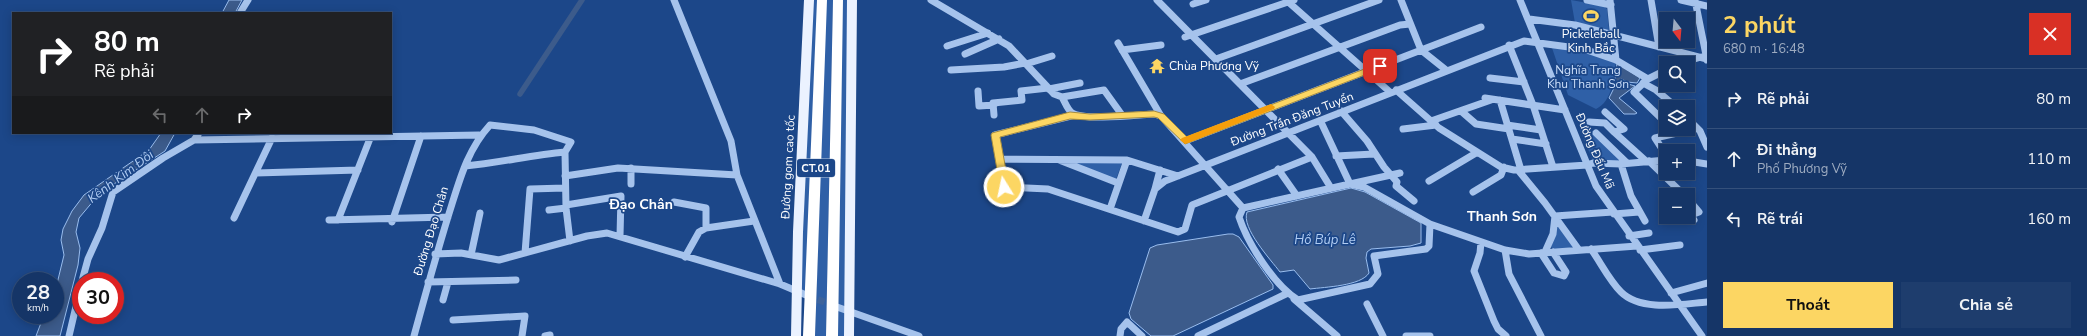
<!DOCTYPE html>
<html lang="vi">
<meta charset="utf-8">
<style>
body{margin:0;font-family:"Nunito Sans",sans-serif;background:#1e3d6d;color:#f1f3f6;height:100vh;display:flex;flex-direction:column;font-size:15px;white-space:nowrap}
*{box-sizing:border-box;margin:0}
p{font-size:13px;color:#9dabc0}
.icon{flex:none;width:22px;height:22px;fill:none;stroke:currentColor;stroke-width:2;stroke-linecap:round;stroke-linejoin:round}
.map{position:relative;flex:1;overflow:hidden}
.panel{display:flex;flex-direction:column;background:#153567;width:380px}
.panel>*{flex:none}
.banner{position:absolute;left:12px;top:12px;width:380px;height:122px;border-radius:0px;box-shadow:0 2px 10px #0003,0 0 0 1px #34507b;background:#202124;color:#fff;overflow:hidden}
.needle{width:26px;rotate:164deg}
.controls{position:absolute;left:1659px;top:12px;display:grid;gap:8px}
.controls a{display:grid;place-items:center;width:36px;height:36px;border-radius:0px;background:#153567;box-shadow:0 2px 10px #0003,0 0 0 1px #34507b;font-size:20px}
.speed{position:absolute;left:12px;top:272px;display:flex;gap:8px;font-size:20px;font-weight:700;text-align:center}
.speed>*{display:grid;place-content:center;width:52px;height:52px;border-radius:50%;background:#153567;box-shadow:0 2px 10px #0003,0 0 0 1px #34507b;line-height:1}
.speed small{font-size:10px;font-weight:400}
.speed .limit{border:6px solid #d22;background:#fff;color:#111}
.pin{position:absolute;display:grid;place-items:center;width:34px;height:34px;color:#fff;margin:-17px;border-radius:8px;box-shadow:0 2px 6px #0006}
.me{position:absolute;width:44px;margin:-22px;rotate:350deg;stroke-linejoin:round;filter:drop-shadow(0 0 3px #0008)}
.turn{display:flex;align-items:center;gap:14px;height:84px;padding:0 16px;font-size:18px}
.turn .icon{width:52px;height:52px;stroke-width:2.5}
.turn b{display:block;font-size:28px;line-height:34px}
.lanes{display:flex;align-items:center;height:38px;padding:0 16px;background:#0003;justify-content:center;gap:20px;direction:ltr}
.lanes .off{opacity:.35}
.round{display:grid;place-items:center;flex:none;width:42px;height:42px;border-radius:0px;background:#1e3d6d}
.headline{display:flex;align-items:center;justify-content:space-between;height:68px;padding:0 16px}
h1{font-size:24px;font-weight:700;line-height:30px;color:#fcd663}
.button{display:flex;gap:8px;margin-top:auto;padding:8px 16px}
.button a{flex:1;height:46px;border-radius:0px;background:#fcd663;color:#111;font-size:16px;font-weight:700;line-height:46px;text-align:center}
.button a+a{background:#1e3d6d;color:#f1f3f6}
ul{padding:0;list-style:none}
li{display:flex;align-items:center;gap:12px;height:60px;padding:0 16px;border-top:1px solid #34507b}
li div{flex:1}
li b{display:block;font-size:15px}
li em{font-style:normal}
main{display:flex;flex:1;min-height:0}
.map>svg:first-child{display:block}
.green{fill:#2f60a7}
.water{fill:#3c5b8b;stroke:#99bdee}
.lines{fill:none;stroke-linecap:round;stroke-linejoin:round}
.canal{stroke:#3c5b8b;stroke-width:5.5}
.minor-tunnel{stroke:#3e639b;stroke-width:7;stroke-dasharray:7 3.5;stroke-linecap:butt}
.minor{stroke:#a6c3ec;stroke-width:7}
.major{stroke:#ebf2ff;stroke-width:10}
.highway{fill:#fff;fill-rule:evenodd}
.route{fill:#fcd663;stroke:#a48b40}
.slow{fill:#f59e0b}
.labels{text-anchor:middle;stroke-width:3.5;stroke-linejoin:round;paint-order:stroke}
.shield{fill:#1c4789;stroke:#bbc8dc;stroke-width:1}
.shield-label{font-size:11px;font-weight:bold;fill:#fff}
.poi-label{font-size:12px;fill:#fff;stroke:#1c4789}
.park-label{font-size:12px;fill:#cbdef9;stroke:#1c4789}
.street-label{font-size:12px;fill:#fff;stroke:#1c4789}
.water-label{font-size:13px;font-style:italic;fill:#b1cdf3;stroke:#1c4789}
.quarter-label{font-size:14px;font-weight:bold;fill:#fff;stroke:#1c4789}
</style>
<main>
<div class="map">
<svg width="1707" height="336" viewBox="0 0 1707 336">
<rect width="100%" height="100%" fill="#1c4789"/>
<path class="green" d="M812 0H819L808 294 802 291 801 279Z
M826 0H833L826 336H815Z
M841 0H850L845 307 838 305Z
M1571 0 1604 6 1607 9 1609 31 1575 23Z
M1551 45 1584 49 1616 60C1614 76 1613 101 1596 109L1568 95Z
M1580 130 1593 131 1624 162 1593 161Z
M1074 162 1122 163 1116 179 1076 165Z
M1556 223 1575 247 1554 250 1551 247Z
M837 310 843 312 846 316V336H836Z"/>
<path class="water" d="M229 0H242L235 13H222Z
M1617 63 1640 78 1637 83 1627 82 1621 79 1616 84 1624 89 1628 88V84L1635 86 1619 98 1637 113 1635 114H1624L1609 98 1614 88Z
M161 133H175L165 151 100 193 79 218 76 232 80 248 78 265 60 336H36L44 315H55V292L64 255 61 240 63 229 72 211 84 195 149 150Z
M1351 188 1365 192 1421 223V243L1410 246 1371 249 1367 252 1366 258 1369 273C1361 286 1325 287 1310 289L1294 270 1280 272C1271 260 1241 228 1247 212Z
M1228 234H1233L1239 237 1273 285V289L1173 336H1151L1131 319 1129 313 1150 248 1157 245Z"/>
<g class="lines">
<path class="canal" d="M520 94 582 0"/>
<path class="minor-tunnel" d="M808 296 835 306"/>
<path class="minor" d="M674 0 731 141 737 175
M931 0 1009 46 1054 94 1062 97C1065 102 1067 109 1072 113 1084 121 1137 115 1154 114L1161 116 1243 208
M1157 0 1312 157 1331 188
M1286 0 1390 92
M1401 0 1421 50 1446 70
M1520 0 1596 186 1702 336
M1587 0 1611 5
M1610 0 1616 60
M1651 0 1659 47
M1681 0 1707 6
M1695 0 1707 60
M1193 4 1206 0
M240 13 248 0
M1529 19 1575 25 1707 59
M1185 37 1294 0
M1118 43 1161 116
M1509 45 1533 105 1553 167
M947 46 988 33
M1122 50 1161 45
M965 54 999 39
M1216 59 1379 0
M1681 63 1701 57
M1026 64 1052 56
M951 70 1004 67 1025 63
M1490 78 1524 82
M1648 79 1666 70
M1643 83 1656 90 1676 107
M1240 84 1400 25 1410 24
M1049 89 1080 83
M1396 90 1439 128 1501 167 1514 170 1587 165 1593 163 1621 164 1666 160
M978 91 979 106 994 105
M1062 97 1104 90 1122 115
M1485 98 1565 110
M1500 100 1521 170
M1341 111 1367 141 1384 167 1397 182 1396 186 1414 201
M1461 111 1476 124 1509 129
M1605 112 1624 129 1614 132 1646 161
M994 115 993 103 1022 100 1021 91 1048 88
M1075 115 995 135 1004 187 1048 189 1178 232 1185 229 1192 205 1312 157
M1688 119 1700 131 1707 147
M1320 120 1350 184 1400 173
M1431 121 1491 100
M1589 122 1605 123 1614 132
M1507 125 1541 130
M1403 129 1436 125
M1596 133 1627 163
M1512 139 1546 144
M194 140 479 135
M1185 141 1481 27
M1666 155 1655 138 1677 133 1673 129
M1336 156 1374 154
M999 159 1127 160 1178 176
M1059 160 1118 183
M1649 161 1684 195
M1688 161 1707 164
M1621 164 1631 196 1645 221
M465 166C499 163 531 155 565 152
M631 168V184
M1278 169 1297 196
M1518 170 1545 203 1579 250
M256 173 358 170
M565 176 618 168 737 175 780 284
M1429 181 1476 153
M1350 184 1364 187 1430 224 1429 246 1426 249 1374 256 1378 274 1370 284 1298 300C1274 285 1248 244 1239 217L1243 208Z
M1155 189 1160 170
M1473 192 1501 175 1504 167
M1688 199 1699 212 1691 215 1694 220
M674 202 706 208V228
M566 205 621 196 620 236
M1110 209 1127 160
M549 210 566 208
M1614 214 1639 212
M234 218 272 138
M329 220 448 217
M338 220 371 136
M1144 221 1155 189 1165 181 1524 41 1584 49 1616 60 1648 79 1634 92 1666 123
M392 222 421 136
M1430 224 1505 250 1529 254 1637 246
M1629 236 1649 233
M1481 242 1480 253 1474 271 1494 321 1498 329 1506 336
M1591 249C1601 263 1609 280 1621 292 1641 312 1682 304 1707 302
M1505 250 1509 274 1541 336
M1640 250 1680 245
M1545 252 1553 234 1555 216 1613 212
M525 253 530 189 565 188
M1541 253 1554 273 1564 276 1566 272 1553 252
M435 254 461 253 499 260 587 236 607 233 780 284 806 295
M471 255 480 213
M685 257 699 232 706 228 754 221
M82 281 88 259 102 228 113 192 163 158 194 140 199 133
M428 282 516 280
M1671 293 1707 283
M1294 299 1337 336
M443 300 448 282
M1367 304 1383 336
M837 307 919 336
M453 320 525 316 522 336
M69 336 81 285
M414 336C426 292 438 248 452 204 461 175 469 148 490 125L534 130 571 142 565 152 566 208 570 241
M545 336 550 335
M1120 336 1121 329 1127 322 1142 336
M1198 336 1288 293
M1406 336H1430"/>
<path class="major" d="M796 336 798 232 809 0
M849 336 852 0"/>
<path class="highway" d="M817 0H827L815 336H803Z
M833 0H843L838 336H826Z"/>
</g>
<path class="route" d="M1380 63 1383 64V68L1185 144 1158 118 1154 117 1090 120 1070 119 1000 137 1009 187 1004 191 1000 187 991 135 992 133 1070 112 1090 114 1154 111 1164 114 1187 137Z"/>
<path class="slow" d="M1271 104 1275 107 1274 109 1188 143 1185 144 1180 140 1182 138Z"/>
<defs>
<symbol id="stadium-bare" viewBox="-9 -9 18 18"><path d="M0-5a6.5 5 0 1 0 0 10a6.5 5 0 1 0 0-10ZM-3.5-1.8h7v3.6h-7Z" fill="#fcd663" stroke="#1c4789" stroke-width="2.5" paint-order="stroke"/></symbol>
<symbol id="temple-bare" viewBox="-9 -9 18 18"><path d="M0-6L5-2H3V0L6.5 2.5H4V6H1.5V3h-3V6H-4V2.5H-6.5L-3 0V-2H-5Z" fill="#fcd663" stroke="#1c4789" stroke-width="2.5" paint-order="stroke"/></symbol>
</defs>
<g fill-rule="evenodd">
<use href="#stadium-bare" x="1580" y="5" width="22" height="22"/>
<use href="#temple-bare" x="1146" y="55" width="22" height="22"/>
</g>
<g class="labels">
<rect class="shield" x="797" y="159" width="38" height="18" rx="3"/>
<g class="shield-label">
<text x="816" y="172">CT.01</text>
</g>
<g class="poi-label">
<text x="1591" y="38">Pickeleball<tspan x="1591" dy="14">Kinh Bắc</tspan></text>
<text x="1169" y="70" text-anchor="start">Chùa Phương Vỹ</text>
</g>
<g class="park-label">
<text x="1588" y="74">Nghĩa Trang<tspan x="1588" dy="14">Khu Thanh Sơn</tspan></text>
</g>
<g class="street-label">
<text transform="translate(1292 119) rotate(-21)" y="4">Đường Trần Đăng Tuyển</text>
<text transform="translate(1595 151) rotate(67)" y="4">Đường Đấu Mã</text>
<text transform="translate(788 167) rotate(-87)" y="4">Đường gom cao tốc</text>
<text transform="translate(431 231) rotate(-73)" y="4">Đường Đạo Chân</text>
</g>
<g class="water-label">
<text transform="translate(120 176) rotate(-37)" y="5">Kênh Kim Đôi</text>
<text x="1325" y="244">Hồ Búp Lê</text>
</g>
<g class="quarter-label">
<text x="641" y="209">Đạo Chân</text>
<text x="1502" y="221">Thanh Sơn</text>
</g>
</g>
</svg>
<div class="controls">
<a><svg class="needle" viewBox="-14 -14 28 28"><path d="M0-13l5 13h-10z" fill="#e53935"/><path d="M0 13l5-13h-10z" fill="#9dabc0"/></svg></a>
<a><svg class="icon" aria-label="search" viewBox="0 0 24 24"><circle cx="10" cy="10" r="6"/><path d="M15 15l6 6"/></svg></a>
<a><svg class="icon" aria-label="layers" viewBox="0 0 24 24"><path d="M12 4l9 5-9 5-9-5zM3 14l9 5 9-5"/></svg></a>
<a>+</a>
<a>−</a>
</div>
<div class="speed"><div>28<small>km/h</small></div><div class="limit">30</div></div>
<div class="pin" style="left:1380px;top:66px;background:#d93025"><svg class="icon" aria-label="arrive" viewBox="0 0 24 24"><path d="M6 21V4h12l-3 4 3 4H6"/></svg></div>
<svg class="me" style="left:1004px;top:187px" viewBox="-20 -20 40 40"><circle r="17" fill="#fcd663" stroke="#fff" stroke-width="3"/><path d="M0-11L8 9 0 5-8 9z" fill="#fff"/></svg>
<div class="banner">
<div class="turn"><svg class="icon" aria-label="right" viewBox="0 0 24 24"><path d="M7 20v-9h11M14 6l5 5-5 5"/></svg><div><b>80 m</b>Rẽ phải</div></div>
<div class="lanes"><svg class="icon off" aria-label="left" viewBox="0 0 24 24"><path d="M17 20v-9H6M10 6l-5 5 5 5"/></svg><svg class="icon off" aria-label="ahead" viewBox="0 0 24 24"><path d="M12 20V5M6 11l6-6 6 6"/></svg><svg class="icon" aria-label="right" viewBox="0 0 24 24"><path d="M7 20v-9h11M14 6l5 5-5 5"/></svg></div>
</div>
</div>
<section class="panel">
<div class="headline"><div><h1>2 phút</h1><p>680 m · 16:48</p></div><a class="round" style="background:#d93025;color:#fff"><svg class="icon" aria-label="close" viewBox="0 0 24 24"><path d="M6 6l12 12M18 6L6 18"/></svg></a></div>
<ul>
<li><svg class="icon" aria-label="right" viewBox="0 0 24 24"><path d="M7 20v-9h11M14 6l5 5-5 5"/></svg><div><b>Rẽ phải</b></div><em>80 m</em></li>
<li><svg class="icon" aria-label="ahead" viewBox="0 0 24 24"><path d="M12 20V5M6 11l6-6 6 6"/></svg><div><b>Đi thẳng</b><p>Phố Phương Vỹ</p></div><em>110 m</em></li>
<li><svg class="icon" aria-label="left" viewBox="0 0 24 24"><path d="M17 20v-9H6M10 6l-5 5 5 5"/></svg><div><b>Rẽ trái</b></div><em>160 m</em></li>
</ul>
<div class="button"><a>Thoát</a><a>Chia sẻ</a></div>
</section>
</main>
